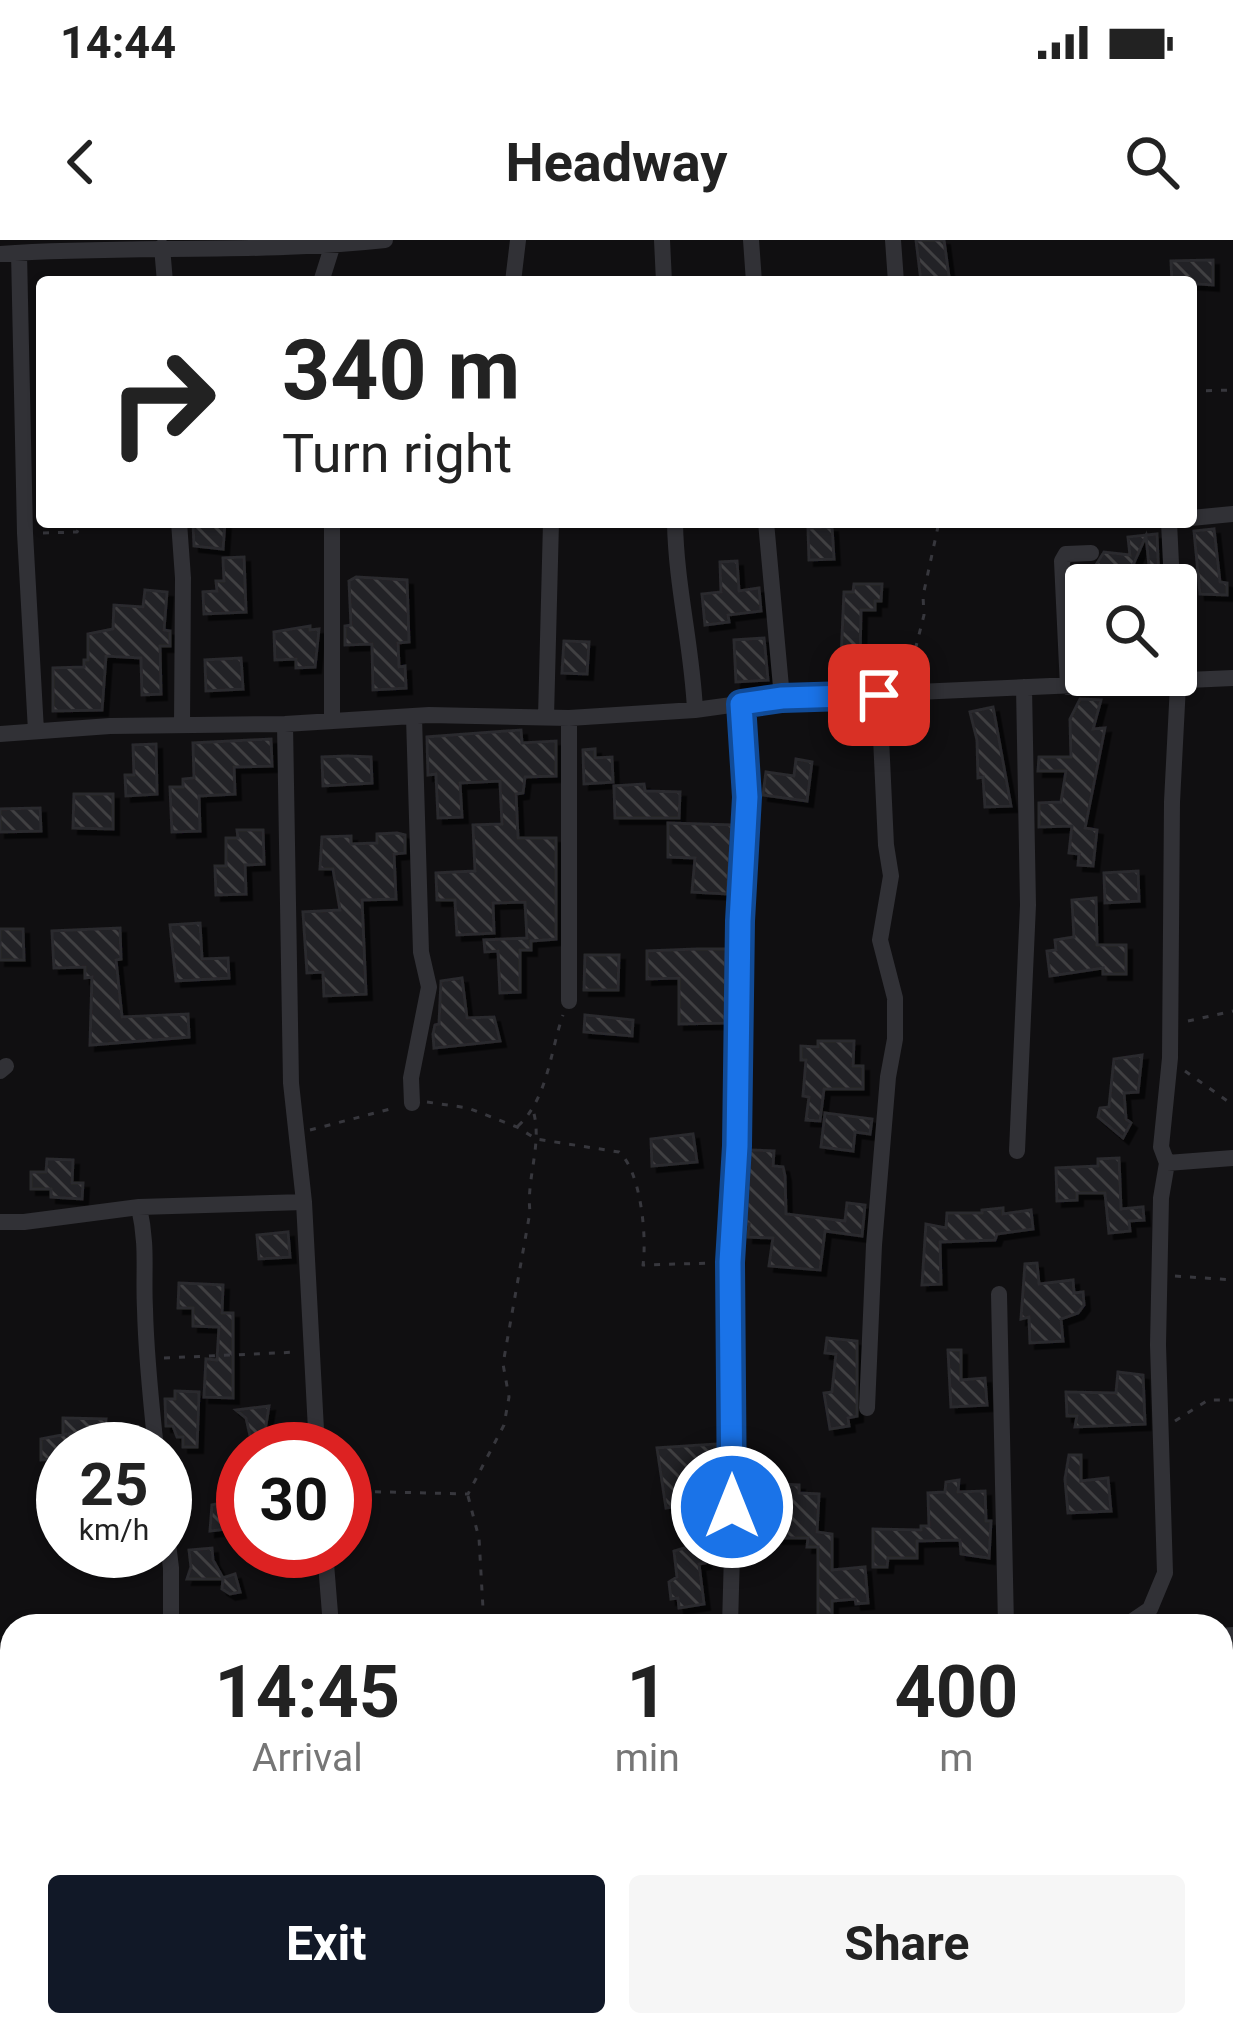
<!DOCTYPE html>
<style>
body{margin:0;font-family:Roboto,sans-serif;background:#f6f6f6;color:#222;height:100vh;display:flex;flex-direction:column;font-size:45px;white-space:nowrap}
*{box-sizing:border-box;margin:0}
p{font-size:39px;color:#767676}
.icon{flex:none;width:66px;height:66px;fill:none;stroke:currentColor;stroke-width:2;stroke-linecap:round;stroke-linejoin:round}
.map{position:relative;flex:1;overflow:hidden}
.panel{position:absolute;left:0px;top:1374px;width:1233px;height:423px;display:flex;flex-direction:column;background:#fff;border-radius:36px 36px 0 0;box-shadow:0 3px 9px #0004}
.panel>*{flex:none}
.hud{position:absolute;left:36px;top:36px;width:1161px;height:252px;border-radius:12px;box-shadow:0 3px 9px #0004;background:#fff;color:#222;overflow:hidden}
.fabs{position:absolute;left:1065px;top:324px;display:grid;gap:24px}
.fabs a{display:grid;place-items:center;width:132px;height:132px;border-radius:12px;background:#fff;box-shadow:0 3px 9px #0004;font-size:60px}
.speed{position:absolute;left:36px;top:1182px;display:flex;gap:24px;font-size:60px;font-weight:700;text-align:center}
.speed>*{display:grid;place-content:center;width:156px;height:156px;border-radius:50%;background:#fff;box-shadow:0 3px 9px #0004;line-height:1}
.speed small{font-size:30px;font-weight:400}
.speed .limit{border:18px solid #d22;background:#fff;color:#111}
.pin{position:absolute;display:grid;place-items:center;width:102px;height:102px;color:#fff;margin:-51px;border-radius:24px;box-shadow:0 6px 18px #0006}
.me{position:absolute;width:132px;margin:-66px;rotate:0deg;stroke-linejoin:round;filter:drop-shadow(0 0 9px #0008)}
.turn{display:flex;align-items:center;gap:42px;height:252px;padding:0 48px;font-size:54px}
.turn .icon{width:156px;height:156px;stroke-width:2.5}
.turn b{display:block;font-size:84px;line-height:102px}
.eta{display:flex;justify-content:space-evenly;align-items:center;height:204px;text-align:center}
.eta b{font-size:72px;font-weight:700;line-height:84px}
.primary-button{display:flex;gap:24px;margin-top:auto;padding:24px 48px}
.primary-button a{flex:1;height:138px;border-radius:12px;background:#111827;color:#fff;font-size:48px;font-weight:700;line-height:138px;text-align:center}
.primary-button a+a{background:#f6f6f6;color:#222}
.status{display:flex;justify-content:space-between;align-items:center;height:84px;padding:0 60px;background:#fff;direction:ltr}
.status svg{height:33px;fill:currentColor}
header{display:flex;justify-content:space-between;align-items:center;height:156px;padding:0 48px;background:#fff;font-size:54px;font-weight:700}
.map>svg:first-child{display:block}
.building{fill:url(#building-back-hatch);stroke:#2a292d;stroke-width:3;filter:url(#shadow)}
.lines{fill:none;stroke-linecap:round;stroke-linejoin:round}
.path{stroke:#37373d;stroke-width:3;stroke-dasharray:6 9;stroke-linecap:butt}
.minor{stroke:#313136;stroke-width:16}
.route-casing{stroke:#114b97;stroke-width:30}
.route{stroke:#1a73e8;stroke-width:21}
</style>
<div class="status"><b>14:44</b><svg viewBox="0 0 49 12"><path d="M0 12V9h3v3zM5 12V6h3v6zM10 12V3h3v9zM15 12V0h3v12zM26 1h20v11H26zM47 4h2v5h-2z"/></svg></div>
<header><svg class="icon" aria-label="back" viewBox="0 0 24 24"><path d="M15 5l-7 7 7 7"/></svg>Headway<svg class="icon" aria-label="search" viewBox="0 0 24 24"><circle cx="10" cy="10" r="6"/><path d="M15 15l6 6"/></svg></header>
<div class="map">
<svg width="1233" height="1796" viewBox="0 0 1233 1796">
<defs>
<pattern id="building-back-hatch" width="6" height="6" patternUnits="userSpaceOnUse" patternTransform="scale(3)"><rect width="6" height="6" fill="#232225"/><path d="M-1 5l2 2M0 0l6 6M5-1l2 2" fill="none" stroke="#403f42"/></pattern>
<filter id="shadow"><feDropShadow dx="5.5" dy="5.5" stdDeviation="0" flood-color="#0009"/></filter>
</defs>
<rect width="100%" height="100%" fill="#100f11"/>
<path class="building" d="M916 0H944L949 37 921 41Z
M1213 20V45L1172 42 1171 21Z
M193 282H225L223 309 194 306Z
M832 287 834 319 809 320 808 288Z
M1214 289 1220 342 1227 343V355L1200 354 1194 291Z
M1157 294 1159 344 1151 345 1146 296 1124 345H1096V325L1104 312 1130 315 1128 297Z
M244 317 246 372 204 374 203 352 217 351 216 341H224L223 318Z
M737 321 739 351 759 348 761 371 728 375 729 382 705 385 702 354 721 352 720 322Z
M356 337 407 340 409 402 398 403 399 427 405 426 406 448 373 450 372 404 345 405V386L351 385 349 341Z
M854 344H882L881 361H875V370H861L860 420H841L844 352H853Z
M145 350 167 352 164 390 170 391V406H160L161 454 142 455 141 418 106 416 102 470 53 471V428L84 427V420H88V394L113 389 114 365 143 367Z
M310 386V390L319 389 315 427 296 428V419L275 420 274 392Z
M764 398 768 440 736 442 734 400Z
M564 401 589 402 587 434 562 433Z
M241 418 243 449 206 451 205 420Z
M1080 459 1101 460 1093 489 1105 488 1085 588 1097 590 1093 626 1078 625 1079 614 1069 613 1072 586 1039 587V563L1061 562 1066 531H1038L1039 517H1071L1070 479Z
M993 467 1011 566 985 567 983 537 978 538 977 500 970 472Z
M521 490 522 503 556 501V536L525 537 523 553 516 554 518 598H556V699L531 701V710H520V752L500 753 498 711 485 712 484 700 527 698 525 662 493 663 494 693 457 695 455 660H437L436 633 475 631 473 585 502 584 500 541 460 543 462 577 438 578 436 534 428 535 427 497Z
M271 499 272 526 234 527 235 554 199 556 200 591 172 592 170 547H183V539L194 538 193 503Z
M156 504 157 554 126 556 125 535H134L133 505Z
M595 509V518L612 517 613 542 584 544 583 510Z
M348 516 371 517 372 543 323 546 322 517Z
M796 519 812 522 807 561 763 555 766 532 794 536Z
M644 544 645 551 680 552 679 578H615L614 546Z
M74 554H113V589L73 588Z
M40 568 41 591 0 592V569Z
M668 583 732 585 727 654 692 652 695 618 668 617Z
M237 590H263L264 624 245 625 246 654 216 655 215 626H226V598H238Z
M397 593 405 595V613L394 614 396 659 362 660 366 754 324 756 323 732 307 733 303 672 340 670 333 629H320L322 597 351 596V604L377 603V594Z
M1138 631 1139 661 1105 663 1104 633Z
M1096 658 1097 705H1126V734H1103V728L1050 736 1047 711 1056 710 1055 700 1074 697 1072 660Z
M200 683 202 719 228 718 229 738 176 741 170 685Z
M120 688 121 719 116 720 122 777 188 774 189 797 90 805 92 737 85 738V727L54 728 52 691Z
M0 689H23L24 720H0Z
M697 709H726L725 783 679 784V738L647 739V711Z
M585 715H619L618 750H584Z
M462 738 467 778 494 777 500 801 434 808 433 794 435 785 439 784 441 741Z
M585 775 633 780 632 796 584 792Z
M818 801H854L853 826H863V849H824L820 881 806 880 809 857 803 856 806 820H801V806L818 807Z
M1142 815 1138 852 1124 853 1126 879 1131 883 1123 898 1098 877 1100 868 1109 867 1114 819Z
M825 873 872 879 870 894 855 892 853 911 821 907Z
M693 894 697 922 652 926 651 899Z
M750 910 774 911 773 926 783 927 785 936 786 974 845 981 847 963 865 965 862 996 825 991 820 1030 769 1026 773 998 748 997 749 984H746Z
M1119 918 1121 969 1143 967 1144 980 1129 981 1130 991 1109 993 1105 953H1077V960L1057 961 1056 928 1098 926V919Z
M47 919 73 920 72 943H83L82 959 51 957V949H31V932H46Z
M1003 968V974L1031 970 1033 989 997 994 995 1000 940 1002 941 1044 922 1045 926 984 946 988 947 973H982V970Z
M288 992 290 1017 259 1019 257 995Z
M1037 1023 1039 1044 1073 1040 1074 1053 1083 1052 1084 1065 1078 1073 1061 1079 1063 1101 1030 1103 1029 1077 1021 1079 1025 1024Z
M179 1043 223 1045 222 1073H233V1158L204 1157 206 1119 217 1120 219 1087 193 1086V1068H178Z
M827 1098 857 1101V1176L848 1178 849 1186 830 1189 824 1153 832 1152 836 1114 825 1113Z
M948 1110H961V1140L985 1138 987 1165 951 1167Z
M1118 1132 1143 1135 1145 1184 1075 1187 1077 1176H1067L1066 1152 1116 1153Z
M175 1151 199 1152 197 1207H183V1197H177L173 1186H166L165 1159H175Z
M269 1166 262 1209H253L246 1178 236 1170Z
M63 1178 106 1179 105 1191 69 1194V1209H63V1219L41 1220V1199L67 1194H63Z
M716 1204 721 1233 682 1236 686 1265 666 1268 657 1208Z
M1069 1215H1081V1241L1108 1238 1111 1271 1068 1273 1065 1239Z
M959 1240 958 1252 985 1251 986 1281H991L989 1318 961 1314 960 1300 917 1301V1318H888L887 1327H873V1289L921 1290V1286H929L928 1253 945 1252 946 1242Z
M777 1244 799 1245V1253L819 1254 817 1292 832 1294V1330L865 1327 868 1363 856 1364 855 1359 832 1361V1377H818V1307H807L808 1298H777Z
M243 1258V1287L210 1291 212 1265Z
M713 1263 716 1280 720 1279V1301L702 1304 705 1323 699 1324 704 1364 679 1368 678 1358 671 1359 669 1342 677 1337 674 1311 688 1307 682 1267Z
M212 1308 213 1320 223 1338 235 1334 240 1352 230 1354 222 1349 223 1339H187L191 1327 189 1310Z
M1233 1580V1667H1221V1582Z"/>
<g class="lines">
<path class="path" d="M1191 151 1233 150
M43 293 77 292 82 282
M908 438 924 375 923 356 939 282
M1188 781 1233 771
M1185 831 1233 865
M427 862 468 868 517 887 536 899 619 912C641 931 647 997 643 1025L713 1023
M518 886C548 858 550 812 563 775
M310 890 394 868
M1175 1036 1233 1040
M164 1118 298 1112
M1175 1181 1208 1160H1233
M345 1251 468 1254 504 1185 509 1157 503 1124 530 972C526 938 543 903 533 870
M468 1256 479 1298 484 1386
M1013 1785V1796"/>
<path class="minor" d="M662 0 664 42
M751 0 754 42
M893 0 896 42
M162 7 165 42
M19 13 25 293 36 491
M0 14C128 5 258 14 385 0
M321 42 333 4
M513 42 518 0
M1191 278 1233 274
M179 282 183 338 182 485
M675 282C676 346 692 406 695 470
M766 282 782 458
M1169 282 1172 345
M1068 447 1062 321 1066 314 1091 313
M546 477 551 282
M332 480V282
M285 484 291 843 304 962 317 1209
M0 494 110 486 285 484 429 475 569 478 695 470 782 458 1233 438
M569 761V478
M0 831 6 826
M412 863 411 838 429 747 421 712 414 477
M1017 911 1028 665 1024 447
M1167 923 1233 918
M139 967C148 1008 143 1029 145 1069 146 1116 151 1162 156 1209
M0 982H24L139 967 304 962
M999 1054 1006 1386
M867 1168 874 1005 888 837 895 799V758L880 700 891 636 886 605 879 455
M165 1279 171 1328V1386
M325 1311 331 1386
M730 1386 734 1240 731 1022 737 906 739 681 747 557 741 464
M1125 1386 1150 1369 1165 1333 1158 1105 1161 958 1167 923 1161 907 1170 818 1172 562 1179 425 1176 380
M1221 1396 1233 1395
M0 1461 12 1460
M0 1776H12
M362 1785 363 1796
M529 1785 531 1796
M655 1785 656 1796
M936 1785 938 1796
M1093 1785 1094 1796
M94 1796V1785
M241 1796V1785
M791 1796 792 1785"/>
</g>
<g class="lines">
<defs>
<path id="route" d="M732 1267 730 1022 737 906 740 681 747 557 741 464 782 458 879 455"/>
</defs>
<use href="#route" class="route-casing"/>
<use href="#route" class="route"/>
</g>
</svg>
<div class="fabs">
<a><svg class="icon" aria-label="search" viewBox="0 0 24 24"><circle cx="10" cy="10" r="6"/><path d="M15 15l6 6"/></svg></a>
</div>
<div class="speed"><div>25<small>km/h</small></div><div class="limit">30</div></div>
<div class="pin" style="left:879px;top:455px;background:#d93025"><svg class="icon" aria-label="arrive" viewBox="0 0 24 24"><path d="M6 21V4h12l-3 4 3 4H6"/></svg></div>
<svg class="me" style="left:732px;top:1267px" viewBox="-20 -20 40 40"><circle r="17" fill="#1a73e8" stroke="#fff" stroke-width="3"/><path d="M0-11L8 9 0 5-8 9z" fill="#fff"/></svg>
<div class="hud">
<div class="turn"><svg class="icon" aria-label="right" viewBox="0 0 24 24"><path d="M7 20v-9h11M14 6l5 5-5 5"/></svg><div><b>340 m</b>Turn right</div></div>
</div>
<section class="panel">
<div class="eta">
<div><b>14:45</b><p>Arrival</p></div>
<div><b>1</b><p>min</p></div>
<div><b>400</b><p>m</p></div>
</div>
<div class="primary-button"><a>Exit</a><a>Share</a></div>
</section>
</div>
